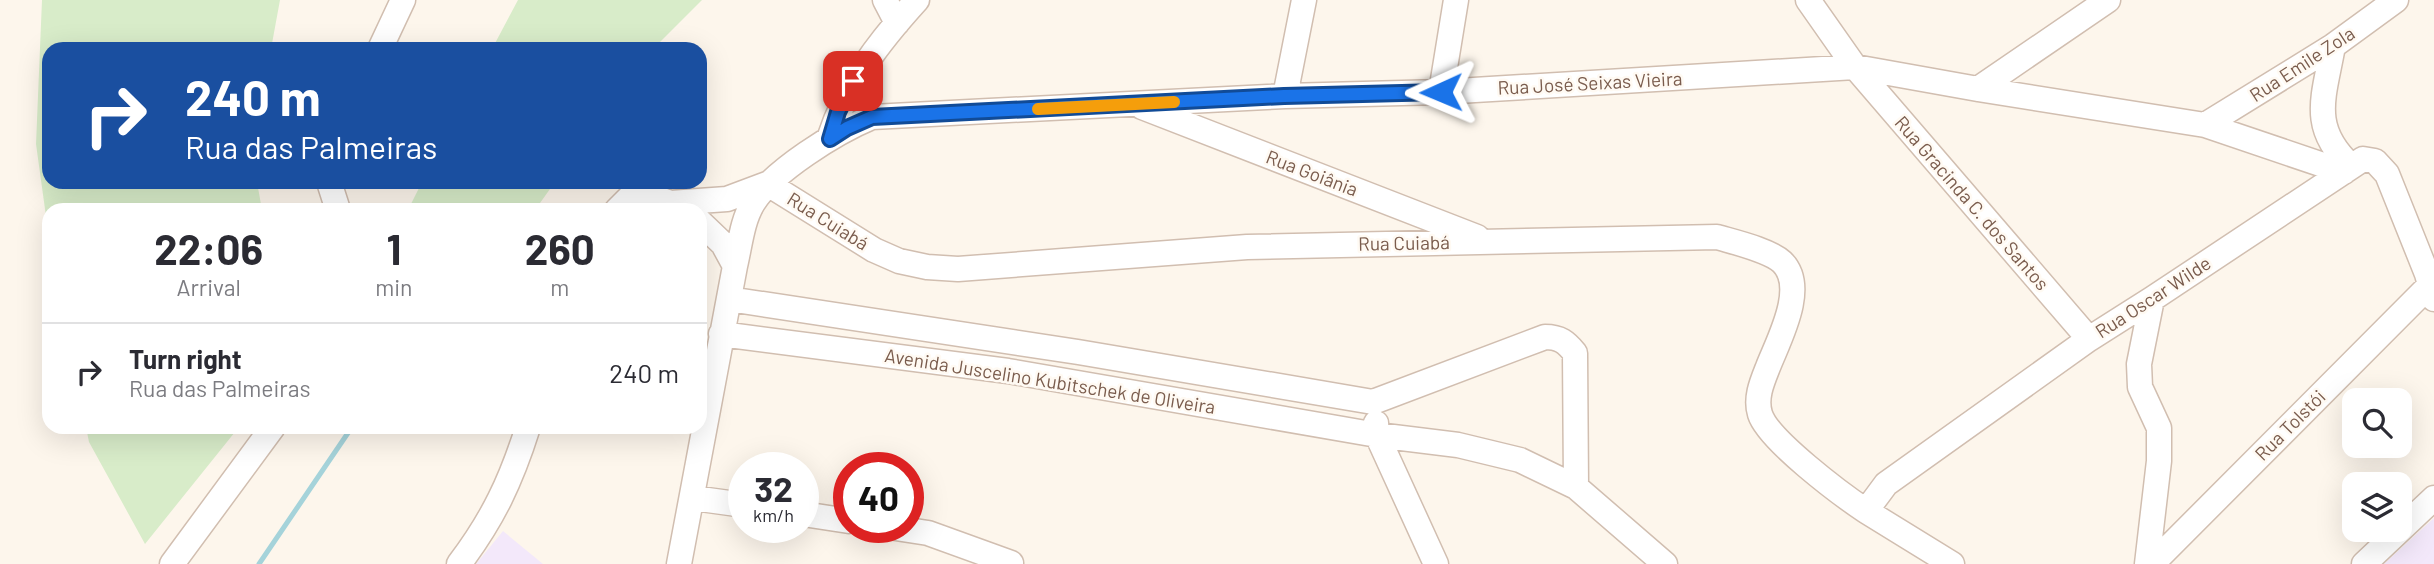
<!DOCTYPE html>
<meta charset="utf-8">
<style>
body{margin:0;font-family:Barlow,sans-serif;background:#f2f2f3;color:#2b2b33;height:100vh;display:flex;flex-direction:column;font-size:26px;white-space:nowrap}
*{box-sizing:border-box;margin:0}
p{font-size:23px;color:#7c7c81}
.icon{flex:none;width:38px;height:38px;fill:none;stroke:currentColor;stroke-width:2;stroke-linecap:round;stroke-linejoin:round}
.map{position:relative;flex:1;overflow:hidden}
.details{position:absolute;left:42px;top:203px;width:665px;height:231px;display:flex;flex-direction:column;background:#fff;border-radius:21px;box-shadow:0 7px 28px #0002}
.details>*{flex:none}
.guide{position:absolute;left:42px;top:42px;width:665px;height:147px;border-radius:21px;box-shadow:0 7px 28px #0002;background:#1a4fa0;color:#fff;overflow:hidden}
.tools{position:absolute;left:2342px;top:388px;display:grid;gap:14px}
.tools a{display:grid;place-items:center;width:70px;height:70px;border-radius:14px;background:#fff;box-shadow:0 7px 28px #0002;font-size:35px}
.speed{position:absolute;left:728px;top:452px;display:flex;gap:14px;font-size:35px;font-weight:700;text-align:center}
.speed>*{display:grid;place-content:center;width:91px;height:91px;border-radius:50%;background:#fff;box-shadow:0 7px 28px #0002;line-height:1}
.speed small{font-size:18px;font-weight:400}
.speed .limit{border:10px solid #d22;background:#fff;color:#111}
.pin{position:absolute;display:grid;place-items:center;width:60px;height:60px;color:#fff;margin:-30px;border-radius:14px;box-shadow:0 4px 10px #0006}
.me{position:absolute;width:77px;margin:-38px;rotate:269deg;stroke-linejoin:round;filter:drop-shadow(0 0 5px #0008)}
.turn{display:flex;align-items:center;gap:24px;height:147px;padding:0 28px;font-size:32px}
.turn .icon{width:91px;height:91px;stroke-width:2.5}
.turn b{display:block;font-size:49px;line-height:60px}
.eta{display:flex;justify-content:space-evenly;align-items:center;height:119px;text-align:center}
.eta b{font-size:42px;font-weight:700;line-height:49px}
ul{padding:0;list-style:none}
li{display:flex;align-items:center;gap:21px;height:98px;padding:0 28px;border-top:2px solid #e1e1e2}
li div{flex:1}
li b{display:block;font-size:26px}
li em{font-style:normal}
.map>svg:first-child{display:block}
.education{fill:#f3e8fa}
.green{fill:#d8ecc9}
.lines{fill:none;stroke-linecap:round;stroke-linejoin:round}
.stream{stroke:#a5d3da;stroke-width:5}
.minor-casing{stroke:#d1beb0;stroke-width:27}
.minor{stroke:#fff;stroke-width:24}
.route-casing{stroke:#114b97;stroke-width:18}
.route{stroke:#1a73e8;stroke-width:12}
.slow{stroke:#f59e0b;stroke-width:12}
.labels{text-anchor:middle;stroke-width:5;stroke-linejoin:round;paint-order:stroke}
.street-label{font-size:19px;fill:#7a5c4d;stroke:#fffaf3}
</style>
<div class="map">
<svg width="2434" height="564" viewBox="0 0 2434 564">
<rect width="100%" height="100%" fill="#fdf6ec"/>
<path class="education" d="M2434 518V564H2384Z
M503 531 543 564H476Z"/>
<path class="green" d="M42 0H280L271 49H49V182H257L262 210H49V238L36 144Z
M518 0H702L653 49H492Z
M422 182H555L535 210H408Z
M86 427H239L145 544 89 442Z"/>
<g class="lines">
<path class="stream" d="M259 564 352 427"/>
<defs>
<path id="minor" d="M885 0 897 23
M1808 0 1855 67 2089 339
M2333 46C2324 97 2309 127 2351 166
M380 49 403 0
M1978 89 2108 0
M1441 92 1456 0
M1285 96 1304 0
M1142 107 1477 237
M2205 125 2333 46 2396 0
M829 139C847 83 878 43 917 0
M329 182 338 210
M768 184 874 250 899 261 927 267 958 269 1247 247 1717 237C1734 242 1769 250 1782 262 1808 287 1778 341 1768 367 1762 382 1755 398 1760 414 1768 440 1842 495 1866 511L1886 484 2089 339 2152 299 2363 159 2375 161 2387 174 2427 274 2434 299
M617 210 632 195 644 193 670 203 727 199 767 184
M700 222 723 244 735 266
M729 299 1078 352 1373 402 1545 337C1560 337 1566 342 1575 353L1576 487
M721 334 1008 371 1377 435 1458 445 1520 460 1576 487 1665 564
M1376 423 1377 435 1436 564
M693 498 744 505
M1866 511 1952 564
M803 514 849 521
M889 527 928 533 1011 563
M172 564 273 427
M459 564C493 519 511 481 528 427
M679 564 735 266C740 245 742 221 753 203 773 171 836 132 872 117L1285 96 1441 92 1855 67 1978 89 2205 125 2344 172
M2147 564 2159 461V428L2140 387 2139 364 2152 299
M2152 564 2429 286
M2364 564 2434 498"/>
</defs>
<use href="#minor" class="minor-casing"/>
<use href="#minor" class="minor"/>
</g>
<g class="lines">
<defs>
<path id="route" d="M853 81 838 112 830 139 847 128 872 117 1284 96 1441 92"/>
</defs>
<use href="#route" class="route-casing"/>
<use href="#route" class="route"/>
<path class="slow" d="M1038 109 1174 102"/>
</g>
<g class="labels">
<g class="street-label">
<text transform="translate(2302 64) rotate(-33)" y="7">Rua Emile Zola</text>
<text transform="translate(1590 83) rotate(-3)" y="7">Rua José Seixas Vieira</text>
<text transform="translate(1312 173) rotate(21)" y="7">Rua Goiânia</text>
<text transform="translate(1972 203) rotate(49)" y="7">Rua Gracinda C. dos Santos</text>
<text transform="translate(828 221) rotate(32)" y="7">Rua Cuiabá</text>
<text transform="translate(1404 243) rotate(-1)" y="7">Rua Cuiabá</text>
<text transform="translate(2153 297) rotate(-33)" y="7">Rua Oscar Wilde</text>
<text transform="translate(1050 381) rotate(9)" y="7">Avenida Juscelino Kubitschek de Oliveira</text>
<text transform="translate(2290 425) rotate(-45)" y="7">Rua Tolstói</text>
</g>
</g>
</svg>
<div class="tools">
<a><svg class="icon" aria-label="search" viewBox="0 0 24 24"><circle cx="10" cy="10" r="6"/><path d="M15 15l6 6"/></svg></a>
<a><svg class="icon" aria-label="layers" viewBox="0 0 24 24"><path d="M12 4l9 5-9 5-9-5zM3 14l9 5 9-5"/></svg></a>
</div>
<div class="speed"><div>32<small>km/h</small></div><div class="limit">40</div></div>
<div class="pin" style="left:853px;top:81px;background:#d93025"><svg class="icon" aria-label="arrive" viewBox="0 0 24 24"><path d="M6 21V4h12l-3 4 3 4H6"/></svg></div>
<svg class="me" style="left:1441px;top:92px" viewBox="-20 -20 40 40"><path d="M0-17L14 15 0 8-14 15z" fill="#1a73e8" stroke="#fff" stroke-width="4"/></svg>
<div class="guide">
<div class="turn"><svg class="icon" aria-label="right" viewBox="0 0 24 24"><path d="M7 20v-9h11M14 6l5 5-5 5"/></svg><div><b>240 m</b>Rua das Palmeiras</div></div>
</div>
<section class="details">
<div class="eta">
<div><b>22:06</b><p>Arrival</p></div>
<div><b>1</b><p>min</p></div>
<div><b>260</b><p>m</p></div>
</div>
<ul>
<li><svg class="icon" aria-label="right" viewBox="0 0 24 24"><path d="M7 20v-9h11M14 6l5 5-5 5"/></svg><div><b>Turn right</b><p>Rua das Palmeiras</p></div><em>240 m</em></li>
</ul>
</section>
</div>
